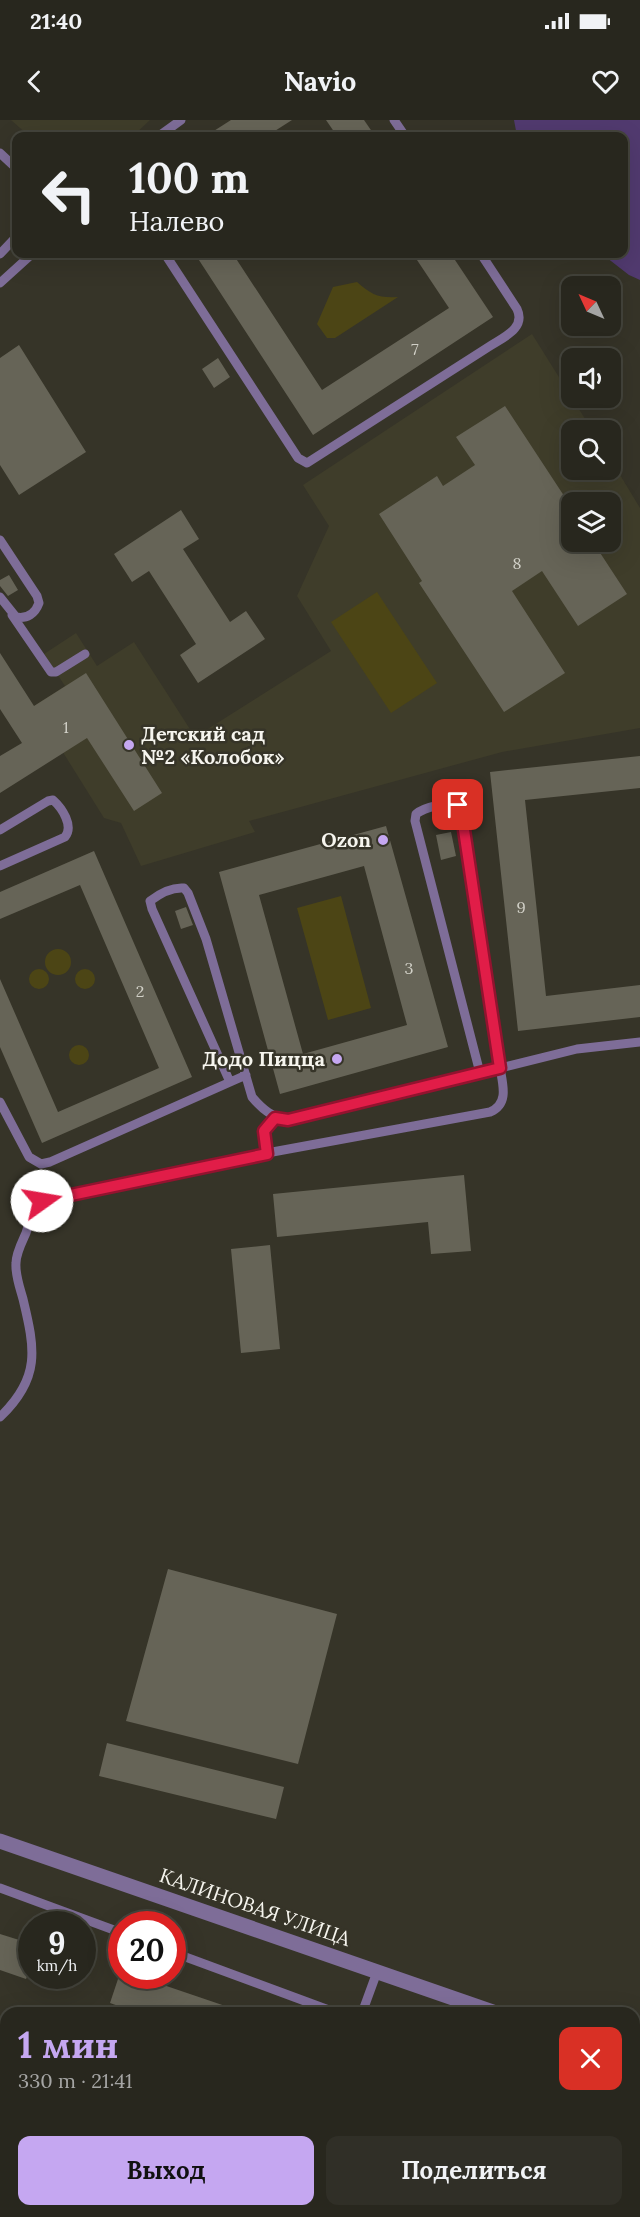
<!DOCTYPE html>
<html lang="ru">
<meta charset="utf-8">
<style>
body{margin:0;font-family:Lora,serif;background:#302f27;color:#f1f3f6;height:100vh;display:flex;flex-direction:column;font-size:22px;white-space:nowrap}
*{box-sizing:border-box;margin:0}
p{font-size:20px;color:#a5a5a4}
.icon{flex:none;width:33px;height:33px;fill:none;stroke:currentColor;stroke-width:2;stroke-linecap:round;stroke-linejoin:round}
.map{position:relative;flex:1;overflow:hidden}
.side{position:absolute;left:0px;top:1887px;width:640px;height:210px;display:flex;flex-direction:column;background:#28271e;border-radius:18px 18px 0 0;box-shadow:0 6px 24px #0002,0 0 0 2px #44443c}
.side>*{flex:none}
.top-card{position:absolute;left:12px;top:12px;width:616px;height:126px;border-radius:12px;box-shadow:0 6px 24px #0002,0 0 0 2px #44443c;background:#28271e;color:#f1f3f6;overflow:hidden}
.needle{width:39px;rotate:314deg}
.tools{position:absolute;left:561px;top:156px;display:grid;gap:12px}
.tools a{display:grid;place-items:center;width:60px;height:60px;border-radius:12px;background:#28271e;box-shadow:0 6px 24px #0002,0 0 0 2px #44443c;font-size:30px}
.speed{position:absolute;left:18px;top:1791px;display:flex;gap:12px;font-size:30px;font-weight:700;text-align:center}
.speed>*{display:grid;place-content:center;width:78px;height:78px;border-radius:50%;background:#28271e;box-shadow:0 6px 24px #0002,0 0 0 2px #44443c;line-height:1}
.speed small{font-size:15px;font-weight:400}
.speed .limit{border:9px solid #d22;background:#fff;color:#111}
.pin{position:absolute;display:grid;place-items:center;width:51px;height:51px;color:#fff;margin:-26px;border-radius:12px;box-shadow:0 3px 9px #0006}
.me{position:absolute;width:66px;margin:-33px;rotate:77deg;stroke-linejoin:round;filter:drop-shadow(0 0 4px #0008)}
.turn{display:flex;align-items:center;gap:21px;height:126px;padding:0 18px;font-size:27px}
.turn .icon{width:78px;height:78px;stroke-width:2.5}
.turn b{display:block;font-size:42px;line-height:51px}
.round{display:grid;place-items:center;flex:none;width:63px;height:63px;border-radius:12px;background:#302f27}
.overview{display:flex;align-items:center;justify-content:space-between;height:102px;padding:0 18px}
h1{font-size:36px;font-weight:800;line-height:45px;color:#c5a7f1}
.button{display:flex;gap:12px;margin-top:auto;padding:12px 18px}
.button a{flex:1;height:69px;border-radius:12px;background:#c5a7f1;color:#111;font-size:24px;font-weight:800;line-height:69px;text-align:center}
.button a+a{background:#302f27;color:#f1f3f6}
.status{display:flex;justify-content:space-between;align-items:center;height:42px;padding:0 30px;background:#28271e;direction:ltr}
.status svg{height:16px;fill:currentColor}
header{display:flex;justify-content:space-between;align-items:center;height:78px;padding:0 18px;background:#28271e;font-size:27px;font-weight:800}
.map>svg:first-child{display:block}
.built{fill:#3f3d2a;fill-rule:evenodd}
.green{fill:#4c4515}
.water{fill:#513a6f}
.building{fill:#666457;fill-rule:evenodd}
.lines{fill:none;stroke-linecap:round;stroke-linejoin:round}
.service{stroke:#7e6d98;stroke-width:9}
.tertiary{stroke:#7e6d98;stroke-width:15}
.route-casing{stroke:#92132f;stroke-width:15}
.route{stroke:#e11d48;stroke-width:10}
.poi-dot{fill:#c5a7f1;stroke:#363428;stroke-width:2}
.labels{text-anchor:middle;stroke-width:5;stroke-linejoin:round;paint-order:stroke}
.number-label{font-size:16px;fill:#d2d1c8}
.poi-label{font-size:20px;font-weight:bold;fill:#f6f5ee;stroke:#363428;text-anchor:end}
.street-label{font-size:20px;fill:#f6f5ee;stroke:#363428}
</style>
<div class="status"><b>21:40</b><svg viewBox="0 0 49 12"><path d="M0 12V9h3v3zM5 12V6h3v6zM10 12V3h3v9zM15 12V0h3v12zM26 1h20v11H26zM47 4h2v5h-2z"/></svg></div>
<header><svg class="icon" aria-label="back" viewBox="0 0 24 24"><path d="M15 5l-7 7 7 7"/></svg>Navio<svg class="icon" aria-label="heart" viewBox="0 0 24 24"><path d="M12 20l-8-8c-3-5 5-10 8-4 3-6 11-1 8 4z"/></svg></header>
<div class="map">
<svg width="640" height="2097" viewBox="0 0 640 2097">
<rect width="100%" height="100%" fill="#363428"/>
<path class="built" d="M11 0H150L133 16H29Z
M532 214 592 310H572V350H610L611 340 640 388V608L502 632 249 701 255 712 141 746 121 703 104 698 34 586 65 566 44 534 76 513 97 546 134 522 195 617 331 531 297 476 329 406 303 365ZM572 382H610V422H572Z
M310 2091H499L497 2097H308Z"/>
<path class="green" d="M357 162C372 175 378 178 398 177L335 218H327L317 204 333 167Z
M377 472 437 563 391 593 331 502Z
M341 776 371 888 328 900 297 788Z
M45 842a13 13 0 1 1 26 0a13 13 0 1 1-26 0Z
M29 859a10 10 0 1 1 20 0a10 10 0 1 1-20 0Z
M75 859a10 10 0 1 1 20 0a10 10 0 1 1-20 0Z
M69 935a10 10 0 1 1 20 0a10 10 0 1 1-20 0Z"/>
<path class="water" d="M514 0H640V160L629 155 602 134H624V16H517Z"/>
<path class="building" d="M231 0H292L267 16H206Z
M326 0H364L375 16H337Z
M195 134H233L322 270 449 188 413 134H451L493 197 313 315Z
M19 225 86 332 19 375 0 345V238Z
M218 238 230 257 214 268 202 249Z
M505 286 572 388V422H593L627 474 578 506 542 451 512 471 565 553 504 592 419 463 422 461 379 394 437 356 443 366 475 345 456 317Z
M181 390 199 419 183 429 230 502 246 491 265 519 198 563 180 535 196 524 149 451 132 462 114 434Z
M9 455 18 470 8 476 0 466V460Z
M0 533 34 586 86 553 162 673 134 691 87 618 0 673V636L22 623 0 589Z
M640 636V668L525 680 546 876 640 865V897L518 911 490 652Z
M386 706 448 927 280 974 219 752ZM364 746 407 905 303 934 259 775Z
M451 712 456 736 441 740 436 715Z
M94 731 192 957 42 1023 0 927V859L58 992 159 948 80 765 0 799V772Z
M186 787 193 805 181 809 175 791Z
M464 1055 471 1131 431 1134 428 1102 277 1117 273 1074Z
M270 1125 280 1229 241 1233 231 1129Z
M168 1449 337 1494 298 1644 126 1601Z
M107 1623 284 1667 276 1699 99 1656Z
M0 1814 32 1824V1845L26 1859 0 1850Z
M119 1856H137L240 1891V1893H138L110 1883Z"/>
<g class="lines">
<path class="service" d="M394 0 405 16
M159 16 181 0
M0 33 16 48
M0 134 16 117
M165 134 298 338 307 343 490 226C504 217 526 208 517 189L481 134
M0 163 32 134
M0 420 37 476 39 483C35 494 27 499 16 497L0 477
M12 495 51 552H56L85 534
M0 710 48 681 53 680C62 688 74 706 65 717L0 746
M230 962 152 789 150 781C159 774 172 767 184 768L188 773 206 819 252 977C263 990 272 997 288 1000 359 983 430 965 500 948L461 690 458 685C446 682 425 687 416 694L415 701 480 953
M0 982 29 1037 41 1044 50 1042 246 955
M267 1033 264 1011 275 998
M0 1297C41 1258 35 1229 23 1179 20 1168 15 1155 16 1143 16 1133 22 1122 26 1113 30 1100 32 1090 42 1081L267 1033 490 992C509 984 503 965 500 948L577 929 640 922
M0 1768 122 1813
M172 1832 337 1893
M362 1893 377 1852
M290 2097 292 2091"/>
<path class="tertiary" d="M0 1721 496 1893
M634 1939 640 1941"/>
</g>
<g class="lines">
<defs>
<path id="route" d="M42 1081 267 1034 264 1011 275 998 288 1000 500 948 461 690 458 685"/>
</defs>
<use href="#route" class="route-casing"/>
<use href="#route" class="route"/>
</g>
<g class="poi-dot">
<circle cx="129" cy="625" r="6"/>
<circle cx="383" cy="720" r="6"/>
<circle cx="337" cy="939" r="6"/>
</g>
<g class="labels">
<g class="number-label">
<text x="415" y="235">7</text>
<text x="517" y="449">8</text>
<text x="66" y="613">1</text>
<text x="521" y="793">9</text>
<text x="409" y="854">3</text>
<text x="140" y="877">2</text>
</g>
<g class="poi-label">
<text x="141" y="621" text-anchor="start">Детский сад<tspan x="141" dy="23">№2 «Колобок»</tspan></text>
<text x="371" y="727">Ozon</text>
<text x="325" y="946">Додо Пицца</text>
</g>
<g class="street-label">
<text transform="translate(255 1787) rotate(19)" y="7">КАЛИНОВАЯ УЛИЦА</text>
</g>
</g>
</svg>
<div class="tools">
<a><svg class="needle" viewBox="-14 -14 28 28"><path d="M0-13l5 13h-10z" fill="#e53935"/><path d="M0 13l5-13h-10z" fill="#a5a5a4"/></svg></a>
<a><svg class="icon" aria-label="sound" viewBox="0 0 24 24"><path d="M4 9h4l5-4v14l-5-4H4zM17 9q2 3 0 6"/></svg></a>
<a><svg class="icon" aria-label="search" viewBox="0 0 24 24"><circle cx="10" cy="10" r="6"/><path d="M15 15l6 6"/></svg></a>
<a><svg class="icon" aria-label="layers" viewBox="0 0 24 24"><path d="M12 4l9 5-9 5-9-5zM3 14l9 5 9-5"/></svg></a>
</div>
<div class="speed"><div>9<small>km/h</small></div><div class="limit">20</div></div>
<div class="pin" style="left:458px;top:685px;background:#d93025"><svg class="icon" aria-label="arrive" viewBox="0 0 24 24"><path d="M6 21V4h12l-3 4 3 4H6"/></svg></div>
<svg class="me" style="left:42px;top:1081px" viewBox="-20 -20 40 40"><circle r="19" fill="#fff"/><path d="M0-13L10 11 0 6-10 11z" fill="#e11d48"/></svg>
<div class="top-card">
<div class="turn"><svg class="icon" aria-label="left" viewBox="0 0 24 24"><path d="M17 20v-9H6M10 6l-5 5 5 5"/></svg><div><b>100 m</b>Налево</div></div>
</div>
<section class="side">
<div class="overview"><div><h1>1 мин</h1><p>330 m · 21:41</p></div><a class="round" style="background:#d93025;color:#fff"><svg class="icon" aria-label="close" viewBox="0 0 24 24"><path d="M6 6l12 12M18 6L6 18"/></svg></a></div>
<div class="button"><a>Выход</a><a>Поделиться</a></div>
</section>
</div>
